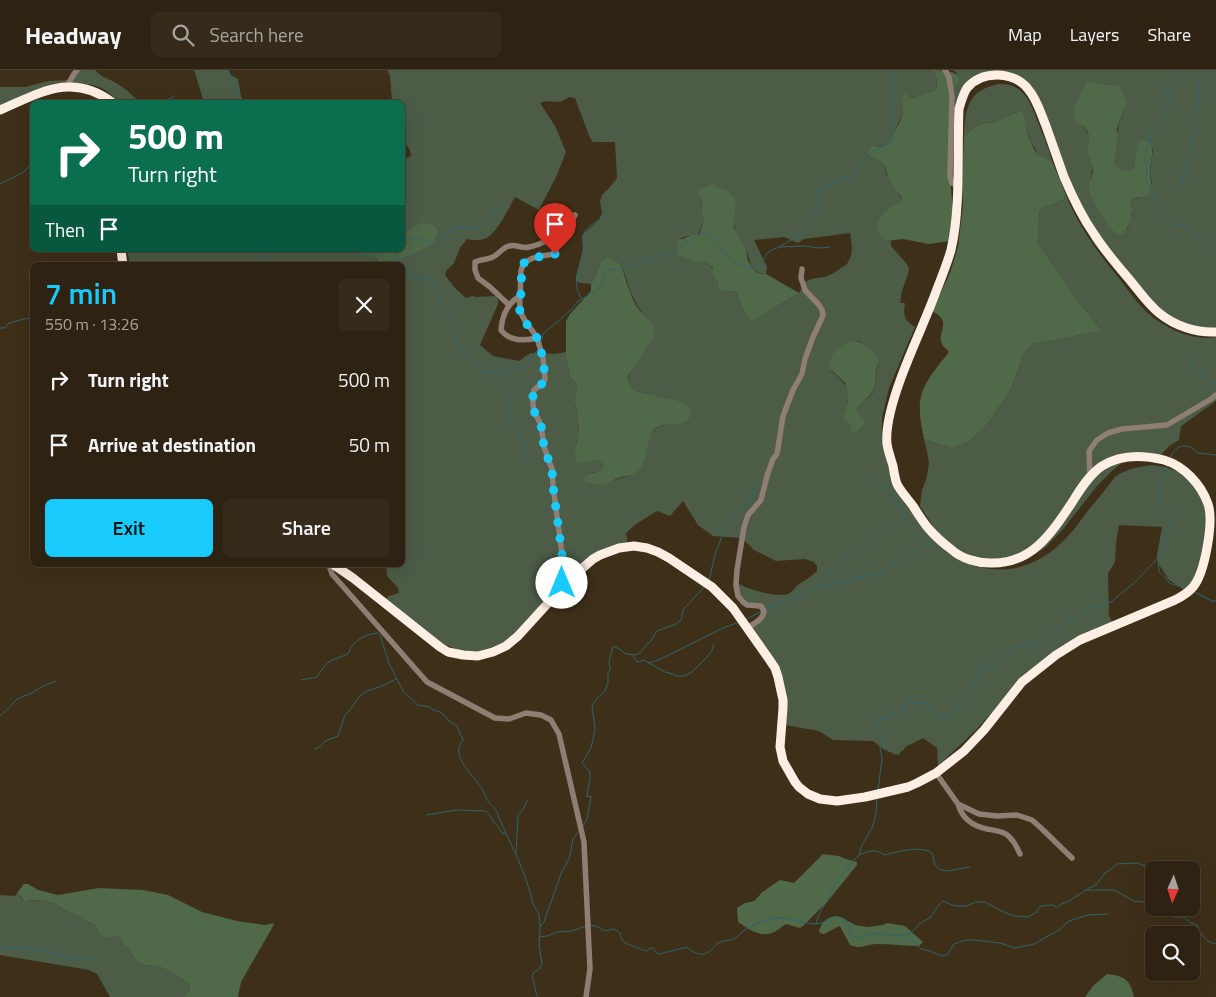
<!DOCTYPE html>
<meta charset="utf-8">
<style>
body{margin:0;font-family:"Titillium Web",sans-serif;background:#362b1b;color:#f1f3f6;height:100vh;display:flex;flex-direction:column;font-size:19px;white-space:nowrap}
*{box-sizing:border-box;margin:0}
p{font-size:16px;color:#a7a49f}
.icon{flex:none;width:28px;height:28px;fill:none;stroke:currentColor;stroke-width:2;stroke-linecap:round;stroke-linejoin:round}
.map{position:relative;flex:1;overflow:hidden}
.drawer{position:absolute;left:30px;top:192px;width:375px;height:305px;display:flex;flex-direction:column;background:#2e2312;border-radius:8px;box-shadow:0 5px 20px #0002,0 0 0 1px #494032}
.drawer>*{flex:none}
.banner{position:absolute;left:30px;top:30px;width:375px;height:152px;border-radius:8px;box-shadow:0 5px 20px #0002,0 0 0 1px #494032;background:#0b6e4f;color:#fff;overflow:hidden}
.needle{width:32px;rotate:183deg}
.buttons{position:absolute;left:1145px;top:791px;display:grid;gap:10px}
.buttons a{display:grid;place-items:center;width:55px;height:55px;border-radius:8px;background:#2e2312;box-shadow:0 5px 20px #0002,0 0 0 1px #494032;font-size:25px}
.pin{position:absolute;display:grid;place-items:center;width:42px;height:42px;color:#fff;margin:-51px -21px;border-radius:50% 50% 50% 0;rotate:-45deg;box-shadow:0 0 5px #0007}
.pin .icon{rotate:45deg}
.me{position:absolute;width:55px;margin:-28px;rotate:0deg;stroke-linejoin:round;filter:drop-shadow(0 0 4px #0008)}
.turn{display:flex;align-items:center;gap:18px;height:105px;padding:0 15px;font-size:22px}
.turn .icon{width:65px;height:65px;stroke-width:2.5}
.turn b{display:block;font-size:35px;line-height:42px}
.then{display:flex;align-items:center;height:48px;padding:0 15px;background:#0003;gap:10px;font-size:19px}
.round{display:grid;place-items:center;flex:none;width:52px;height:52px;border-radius:8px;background:#362b1b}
.summary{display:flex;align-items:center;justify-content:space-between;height:85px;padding:0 15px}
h1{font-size:30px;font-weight:600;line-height:38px;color:#19cafc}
.primary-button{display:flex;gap:10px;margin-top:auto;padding:10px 15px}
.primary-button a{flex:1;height:58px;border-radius:8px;background:#19cafc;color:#111;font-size:20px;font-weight:600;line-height:58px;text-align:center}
.primary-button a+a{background:#362b1b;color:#f1f3f6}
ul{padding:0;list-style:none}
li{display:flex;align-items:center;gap:15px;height:65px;padding:0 15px}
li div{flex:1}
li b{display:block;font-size:19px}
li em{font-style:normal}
header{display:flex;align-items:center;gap:30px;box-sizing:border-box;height:70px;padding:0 25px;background:#2e2312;border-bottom:1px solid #494032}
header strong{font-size:24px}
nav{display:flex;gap:28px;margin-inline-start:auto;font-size:18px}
.search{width:350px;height:45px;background:#362b1b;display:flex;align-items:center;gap:12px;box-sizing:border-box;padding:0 18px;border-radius:8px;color:#a7a49f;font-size:19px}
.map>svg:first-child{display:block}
.green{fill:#4c5c47;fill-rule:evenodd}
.forest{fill:#506948}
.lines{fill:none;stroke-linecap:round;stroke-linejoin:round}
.stream{stroke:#2f646f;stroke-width:1}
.minor{stroke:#8f7e73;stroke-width:5.5}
.highway{stroke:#ffeee3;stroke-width:9}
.route{stroke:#19cafc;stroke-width:9;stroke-dasharray:0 16.2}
</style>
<header>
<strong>Headway</strong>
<div class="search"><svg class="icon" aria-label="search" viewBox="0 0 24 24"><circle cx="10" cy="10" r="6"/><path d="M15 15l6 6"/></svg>Search here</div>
<nav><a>Map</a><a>Layers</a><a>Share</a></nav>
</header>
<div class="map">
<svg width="1216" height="927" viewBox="0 0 1216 927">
<rect width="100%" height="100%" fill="#3e2f18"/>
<path class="green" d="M79 0H95C101 7 109 9 116 13 125 18 132 25 139 32H120L104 19 93 15 75 13 0 35V17H25L49 11 70 10Z
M194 0H228L232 6 238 9 241 26 244 32H204Z
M387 0H930L934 2C936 8 938 14 936 20L918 27 910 28 902 36C905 51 891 58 892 71L888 72 883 77 878 76 868 84C872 89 878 89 882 93 885 96 885 101 887 105 891 112 900 123 902 130L886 171H891V176L907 194 909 199 908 204 902 221 900 233H905C903 246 904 250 915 257L889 318 882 348V366L883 379 893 408 932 468C946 484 963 494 984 498 1017 504 1045 491 1067 467 1074 460 1080 451 1086 443 1096 431 1106 419 1115 407L1121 403 1134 398 1152 395 1165 397 1179 402 1199 417 1209 450 1199 505 1186 521 1169 510 1158 493 1157 485 1162 457 1119 455 1116 473 1115 492 1108 503 1109 546 1114 555 1059 582 1015 617 976 660 938 696 937 678 923 668 907 676 898 685 894 684 883 679 873 671 833 670 819 661 785 655 786 630 751 558 763 541 742 532 737 513C747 519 779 529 790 523 793 521 795 517 798 515 805 510 811 507 817 501V496L814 492 805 489 776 491 754 480 742 468 713 466 698 455 683 431 670 446 657 441 636 454 626 463 628 475C613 476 602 478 590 486L517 568 487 582H470L458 580 437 571 383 532 389 526 399 523 398 518 387 506 386 495H402V195H130L127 180H354L375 186 376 190 422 179 431 175 415 155 407 161 403 162V90L411 86C411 79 405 74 403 67 401 56 403 44 402 32H392L390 5ZM569 27 575 28 590 68 593 72H615L617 108 610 117 602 125 600 131 602 143 599 150 582 165 583 179 576 207V211L580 213 591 214 599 197 609 187 621 194C629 215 632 233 648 249L650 274C642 283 628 300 628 312L636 321 676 330 678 355C671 354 665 354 658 357 650 362 635 396 630 406 615 408 607 415 590 414L592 403 602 400 603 395 598 390 582 394 574 386 579 359 575 332 577 315 570 307 566 282 555 284 531 283 524 287 520 291 493 286 480 275 498 234V230L496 226 476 227 472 226 466 228 454 217 445 205 446 201 454 193 460 178 467 169C472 170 478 171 484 169 497 165 508 139 515 127L539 140 557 105 566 82 555 56 540 33C546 30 550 32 557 32 561 32 565 30 569 27ZM711 113 717 117 726 119 736 135C735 142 733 151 735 158 736 166 743 172 746 179 751 192 749 202 766 204L767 197 754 170 784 167 798 173 804 169 850 163 852 178 851 186 847 194 832 204 825 207 811 209 805 212 799 223 752 252C746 247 738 230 736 221L723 222 719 220 717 211 713 205V199L707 193 694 192 679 186V169L691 165H698L704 150 701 143 702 132 700 130 707 116ZM858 271 867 277 879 292C874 302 878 314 872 324 867 330 860 332 857 339L859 344 852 355 844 343C853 320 848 316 831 301Z
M953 0H1216V258L1188 257 1160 243 1086 154 1023 10 982 7 958 31 952 45 953 17 957 3ZM1096 13 1107 15H1111L1123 44C1120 51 1116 58 1119 66L1117 74 1115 96C1121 102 1128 101 1135 97V89L1153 79 1150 102 1152 114 1140 128 1133 129 1130 135 1132 145 1129 150 1128 159 1089 119 1093 97 1088 83 1089 67 1086 59 1082 56 1074 38 1079 28Z
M999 14C1025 13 1031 34 1039 55 1044 67 1049 79 1052 91L1037 86 1036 80 1032 74 1020 41 994 52 979 54 964 66C965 38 968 20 999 14Z
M1066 125C1079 158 1100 185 1122 212 1132 226 1144 242 1158 251 1175 262 1196 271 1216 267V331L1181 356 1179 370 1169 376 1161 385 1140 388 1123 392 1113 400 1097 416 1064 458 1046 477 1037 483 1017 490H983L961 482 937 462 920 436 922 420 926 410 929 394 927 381 924 369 952 378 967 373 986 356 1010 321 1025 281 1031 274 1102 261 1078 231 1038 173 1039 148 1040 140 1042 138 1063 130Z
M17 823 22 829 31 831 37 830 54 833 69 843H75L85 851 94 854 98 859 120 867 121 872 127 877 138 893 145 895 160 897 172 902 189 914 190 921 183 927H110L97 904 89 900 0 885V825L15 826Z"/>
<path class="forest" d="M930 0C938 0 957 0 959 8 960 13 957 15 953 18L951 119 953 141 951 171 929 174 903 169 886 171C882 167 878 164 877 158 876 148 892 134 900 133L902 130 901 126 890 112 884 95 880 91 872 88 868 84V81L872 76 883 77 888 72 892 71C892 58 899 58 902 46 904 37 899 30 906 23L910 28H914L936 20C938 14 936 8 934 2Z
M1087 11 1107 15H1116L1120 17 1127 32 1117 58V61L1119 65 1117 74 1115 95C1120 102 1128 101 1135 97V89L1138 72 1142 70 1150 73C1155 83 1150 91 1150 101 1150 111 1154 115 1148 125L1133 129 1130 135C1131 137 1132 138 1132 139 1133 143 1127 161 1124 164 1119 165 1114 163 1111 158 1105 152 1088 125 1089 117 1089 112 1092 107 1093 102 1094 95 1089 90 1088 83 1087 71 1094 58 1077 54L1074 45V37Z
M1020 41 1023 42C1025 52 1027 64 1032 74 1033 79 1036 80 1037 85L1052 91 1066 125 1063 130 1042 138 1040 140 1039 148 1038 173 1078 231 1102 261 1032 274 1025 281 1010 321 986 356 967 373 952 378 924 369C921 356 918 339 921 326 925 310 939 295 949 282 947 280 945 278 943 276 934 263 955 253 932 241L950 203 958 177 963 135 962 117 964 66 979 54 994 52Z
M711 113H713L717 117 726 119 735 128 736 135 735 146 734 158 746 179 748 191 754 200 759 203 766 204 799 223 752 252C746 247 738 230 736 221L723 222 719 220 717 211 713 205V198L707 193 694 192 679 186C677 180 677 175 679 169H683L691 165H699L704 150 701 143 702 132 699 124V119L707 116Z
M423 153 435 156 438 161 435 169 432 175 400 190 386 194 380 193 374 186 362 184 354 180H402L403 162 407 161 415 155Z
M609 187 621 194 626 211 634 232 640 241 648 249 654 257V267L628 306V312L636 321 676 330 685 334 690 338 691 345C689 348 686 352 683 353 675 357 665 352 656 358 647 365 648 391 638 401 632 408 623 405 616 409 604 415 596 417 583 410L585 406 602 400 603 395 598 390 582 394 577 393 574 386 579 359 575 331 577 315 570 307 566 285V251L570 244 591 221V214L599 197 603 190Z
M854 271C861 271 878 283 879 290 879 294 876 297 876 301 875 309 877 317 871 324 867 330 860 332 857 339L859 344 864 349V353L857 361 852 362 850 360 852 355 846 352 844 350V343L848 331 847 320 845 313 829 298C832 280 837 276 854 271Z
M823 784 839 786 846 789 857 792V795L827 832 804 855 800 858 786 854C781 857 777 861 772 863 760 868 747 858 738 852L737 838 745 833 754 831 759 826 761 823 780 810 794 813Z
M24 814H28L38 820 58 825 99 818 143 820 168 825 202 842 237 851 265 855 274 853 272 858 241 912 238 927H183L190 921 189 914 172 902 160 897 145 895 138 893 127 877 121 872 120 867 115 866 109 868 99 864 98 859 94 854 85 851 75 843H69L54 833 37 830 25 831 17 823Z
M835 846 841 847 855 855 867 857 883 855 887 853 905 856 923 872 919 876C905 876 891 874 877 874 865 874 863 880 850 875L841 858 839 856 824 864 820 863 819 860C823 851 826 848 835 846Z
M1107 904C1124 906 1130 909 1134 927H1085L1093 916Z"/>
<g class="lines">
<path class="stream" d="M228 0 241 32
M1181 0C1177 5 1173 9 1173 16L1171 18 1166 17 1164 18 1165 23H1171L1173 28 1169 33 1164 46 1152 61 1151 68 1147 76 1145 88 1147 99 1146 111 1155 125 1159 139 1175 154 1184 155 1187 157 1196 166 1203 170 1216 180
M162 32 175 26
M0 114 24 102 32 92
M1181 117 1186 94 1190 86V76L1193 60V44L1198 36V23L1200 9 1207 2 1208 0
M402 171C415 166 423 168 435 175L440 172 456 157C463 157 469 159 477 157 488 154 491 140 502 137
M779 177 804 176 819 178 830 177
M267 180V190L269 195
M359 180 361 184C369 187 373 186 379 180
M395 180 400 195
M402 199C411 209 418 206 430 207L438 221 442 236 447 241 458 258 456 271 466 286 472 289 479 295 484 303C494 303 521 300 528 292 532 288 534 283 539 279
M581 228C570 209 581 200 583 183 584 177 582 169 584 163 587 157 602 147 608 145
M0 258H5L9 253 32 247
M541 274 543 264 571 240 578 231 598 220 602 215 604 201 606 200 633 197 646 191 672 182 702 163C714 166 718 174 725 183 732 192 745 198 756 199 764 194 763 186 770 181 772 179 774 179 777 178 782 175 796 168 800 164 804 160 806 155 809 151 812 147 816 144 817 138 819 131 816 125 818 119L831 112 852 106 860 93 872 82 890 73 891 67 890 57 891 41 893 34 890 17V0
M1186 285 1191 295 1200 300 1205 308 1216 315
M500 302 512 320V324L508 338V346L511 354 522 370 527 393
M1171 387C1175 373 1189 373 1198 383L1216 385
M1158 489 1159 502 1167 509 1169 513 1185 518
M709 510 715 485 722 466 738 440 751 429 754 416
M816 517 843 490 905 446 890 421 883 416 867 409
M1193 521 1212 531H1216
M765 539 788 531 816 518 884 502 931 471
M745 550 762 541
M633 586 637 592 644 590 665 602 673 604 676 606H685L692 602 708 586 712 580 714 573
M649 593 661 589 723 558 739 552
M301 610 317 607 323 598 330 591 348 584C353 571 363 565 377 563L380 565 389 593 403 621 418 635 430 637 433 640 440 642 445 646 449 651 457 656 463 670C449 685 473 705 481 717 484 721 485 726 488 731 492 737 497 738 498 746L518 789 526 809 534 836 539 844 540 858 539 875 542 894 539 899 533 903 532 906C535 913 534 920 538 927
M0 646 9 638 14 632 17 629 32 623 41 617 56 611
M315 679 321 676 325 671 338 666 345 645 350 640 359 627 367 621 382 616 396 609
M878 721 882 688 880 677 882 667 877 656 876 650C880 649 885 648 889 647 894 645 899 641 904 639V634L908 632 929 634C934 641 936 652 947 649L958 637 960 632 965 630 970 621 973 618 981 597 986 596 992 599H996L999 596 1001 588C1009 586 1010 579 1017 576 1022 574 1025 576 1030 576 1035 576 1046 566 1050 562H1058L1066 554 1068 546 1078 548 1085 543 1091 535 1107 534 1111 532 1135 512 1161 485 1165 463 1170 458 1173 451V442L1164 434 1158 424V419L1167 396
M426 745 457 740 486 741C490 744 490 747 493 751 496 755 500 758 502 763L506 764
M583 756 587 749 591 727V726L587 727C587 720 591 710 590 702L582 693 591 678 594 664 595 659 592 636 597 628 605 621 606 618 608 613V603L610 599 609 591 613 577H616L626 584 636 585 641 582 647 574 650 572 657 561 676 554 681 550 683 540 704 517
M516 784 518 745 524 738 527 731
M859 785C868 781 876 778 884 785 897 782 920 775 932 783L935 795 939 799 947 801 970 797
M1191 811 1195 810
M1086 820H1114L1134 831 1143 832 1154 831
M1163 838 1164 842 1168 843 1173 847H1184L1191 853 1197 855C1200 863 1206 873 1216 874
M816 854 819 844 830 826 835 813 842 806 849 795 859 785 862 775 872 758 876 744 877 728
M590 855C603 856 600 864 613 859 623 862 618 865 623 871 627 875 641 879 646 881L653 877C654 879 655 882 658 884 659 884 684 878 686 877 693 882 701 888 710 881 713 879 715 875 718 873 724 870 731 871 736 868 739 866 740 864 742 862 751 856 762 850 773 848 787 846 801 853 815 854 828 854 832 840 847 851L851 866 858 868 874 863 897 866 909 864 915 859 919 854 931 847 938 836 943 831 955 836H966L976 832H985L1001 841 1014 846 1028 847 1035 843 1041 836 1053 835 1057 838 1061 834 1069 831 1089 818 1096 815 1105 803 1111 799 1117 794 1137 793 1147 797 1154 805
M540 858 541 855 544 852 562 801 569 789 572 775 573 769 579 761
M907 866 917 874 921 879 930 881 942 886 947 885 954 874 966 870H975L1000 873 1015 878 1034 874 1059 860 1069 851 1088 845 1108 844
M539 867 547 866 557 862 572 861 586 856
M0 879 45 880 64 887 75 889H95"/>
<path class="minor" d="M945 0 949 7 952 26 950 106 952 113 957 116
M67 16 74 4 77 0
M555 184C544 186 523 186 521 201 520 209 521 218 520 226 508 233 502 246 501 260 509 271 524 271 537 268L543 288 545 309 543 313 534 320 533 324V335L534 341 541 355 544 377 552 399 553 416 564 499 562 517
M520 226C518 248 526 250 537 268
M509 235 490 217 478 208 475 200V192C481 189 487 190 493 187 499 184 503 177 509 176 516 174 522 179 529 177 541 175 561 164 570 155 572 152 573 148 575 145
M1090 408 1089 381 1097 370 1108 363 1122 359 1167 355 1211 329 1216 325
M329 495 332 504 427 612 495 648 509 649 526 643 541 645 551 650 559 664 584 772 590 899 586 927
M747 558C754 553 763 550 764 541L761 536 747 535 743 532 738 526 736 515 737 500 744 457 748 445 761 430 767 406 773 389 777 384 783 346 793 320 802 304 805 289 813 267 821 250 823 245 822 240 819 235 805 220 801 208 802 199
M936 703 958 734 979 744 997 746 1017 745 1032 750 1041 758 1072 788
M958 734C962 748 972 756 987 759 993 760 1001 761 1006 764 1013 769 1017 777 1020 784"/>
<path class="highway" d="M0 40C40 23 72 2 112 32
M121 180 123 195
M334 495 353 508 440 577 448 582 463 585 478 586 493 582 506 576 518 566 570 509 593 489 600 485 619 478 634 476 647 478 658 482 669 488 712 517 733 538 769 589 775 598 778 607 783 630V638L780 677 783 691 795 712 799 717 808 724 820 729 837 731 865 727 908 717 917 713 936 703 964 681 984 660 1022 612 1056 585 1080 570 1175 530C1181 527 1188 523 1193 517 1205 503 1214 451 1208 434 1201 414 1184 396 1164 390 1144 385 1121 384 1102 396 1090 404 1081 418 1073 431 1053 461 1032 495 990 493 978 493 962 489 952 480 944 474 935 466 929 459 923 452 918 444 913 436 908 429 901 422 897 414 895 409 894 402 893 396 891 389 888 381 887 374 885 354 894 327 901 308 912 278 926 249 937 219 942 206 947 194 951 180 961 137 957 84 959 39 961 32 963 24 967 18 982 0 1014 1 1028 19 1037 29 1041 44 1046 56 1052 73 1058 90 1064 107 1072 126 1082 147 1094 164 1104 180 1117 195 1129 209 1139 221 1148 234 1159 243 1175 256 1196 263 1216 262"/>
</g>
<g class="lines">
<path class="route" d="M555 184 538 187 532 189 524 193 521 198V202L522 216 519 237 520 241 523 249 537 268 543 288 545 309 543 313 534 320 533 324V335L534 341 541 355 544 377 552 400 553 416 564 499 562 513"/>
</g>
</svg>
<div class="buttons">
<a><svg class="needle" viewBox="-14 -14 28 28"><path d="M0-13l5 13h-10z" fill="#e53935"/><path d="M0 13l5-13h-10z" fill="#a7a49f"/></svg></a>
<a><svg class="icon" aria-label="search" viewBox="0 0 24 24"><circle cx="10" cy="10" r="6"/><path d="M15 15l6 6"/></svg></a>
</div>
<div class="pin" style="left:555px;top:184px;background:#d93025"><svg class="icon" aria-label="arrive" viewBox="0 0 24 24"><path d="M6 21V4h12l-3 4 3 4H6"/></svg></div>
<svg class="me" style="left:562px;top:513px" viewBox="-20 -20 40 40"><circle r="19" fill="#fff"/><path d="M0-13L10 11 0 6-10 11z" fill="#19cafc"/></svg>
<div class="banner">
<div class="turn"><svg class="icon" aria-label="right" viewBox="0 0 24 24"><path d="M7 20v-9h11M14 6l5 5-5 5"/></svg><div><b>500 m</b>Turn right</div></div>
<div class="then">Then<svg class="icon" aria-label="arrive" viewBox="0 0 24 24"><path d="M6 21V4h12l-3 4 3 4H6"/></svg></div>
</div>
<section class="drawer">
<div class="summary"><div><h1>7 min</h1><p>550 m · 13:26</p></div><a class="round"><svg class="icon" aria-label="close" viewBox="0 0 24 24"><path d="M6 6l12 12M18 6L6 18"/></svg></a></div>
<ul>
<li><svg class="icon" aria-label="right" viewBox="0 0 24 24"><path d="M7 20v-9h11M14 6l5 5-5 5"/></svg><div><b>Turn right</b></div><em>500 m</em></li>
<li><svg class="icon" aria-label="arrive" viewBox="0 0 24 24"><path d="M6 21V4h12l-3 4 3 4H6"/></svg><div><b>Arrive at destination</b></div><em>50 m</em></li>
</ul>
<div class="primary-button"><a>Exit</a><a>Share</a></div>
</section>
</div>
